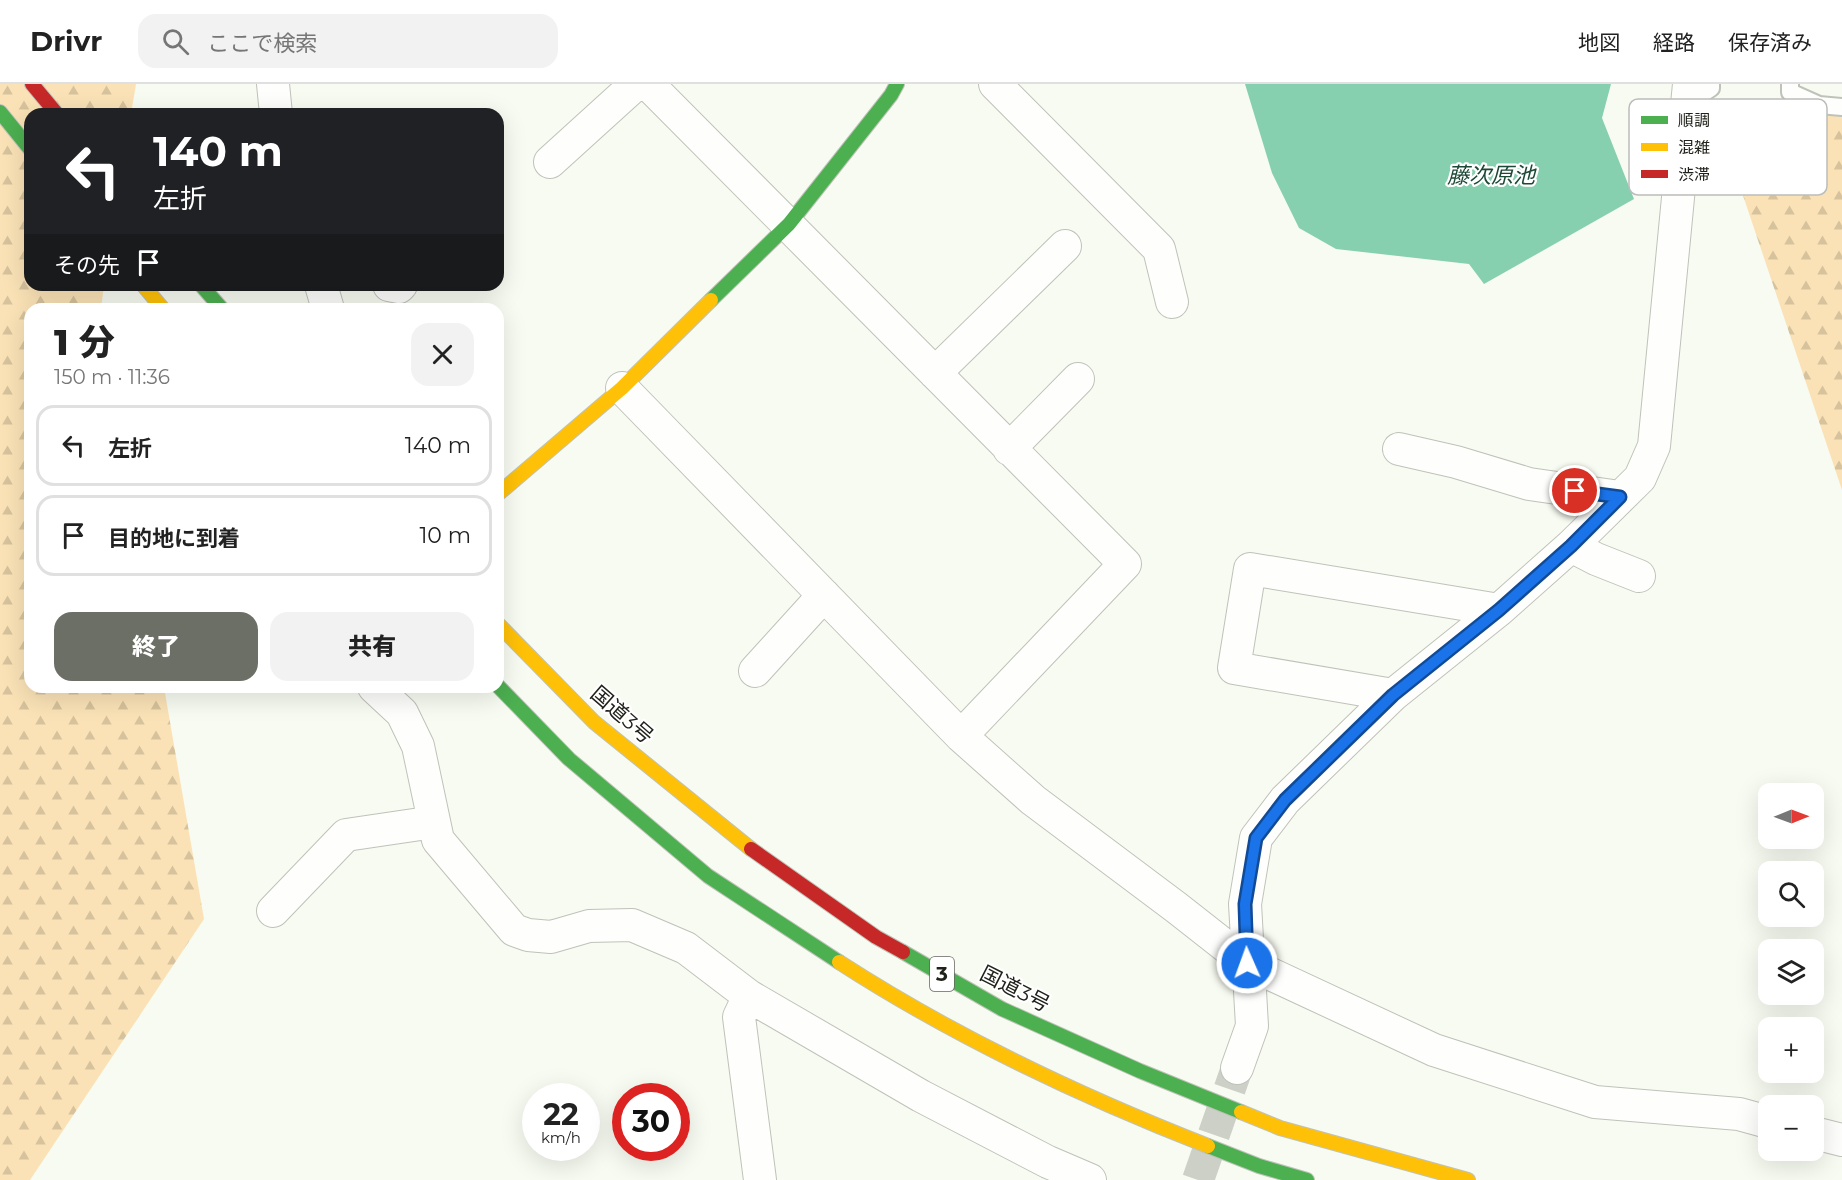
<!DOCTYPE html>
<html lang="ja">
<meta charset="utf-8">
<style>
body{margin:0;font-family:Montserrat,"Noto Sans JP",sans-serif;background:#f2f2f2;color:#222;height:100vh;display:flex;flex-direction:column;font-size:22px;white-space:nowrap}
*{box-sizing:border-box;margin:0}
p{font-size:20px;color:#767676}
.icon{flex:none;width:33px;height:33px;fill:none;stroke:currentColor;stroke-width:2;stroke-linecap:round;stroke-linejoin:round}
.map{position:relative;flex:1;overflow:hidden}
.sheet{position:absolute;left:24px;top:219px;width:480px;height:390px;display:flex;flex-direction:column;background:#fff;border-radius:18px;box-shadow:0 6px 24px #0002}
.sheet>*{flex:none}
.top-card{position:absolute;left:24px;top:24px;width:480px;height:183px;border-radius:18px;box-shadow:0 6px 24px #0002;background:#202124;color:#fff;overflow:hidden}
.needle{width:39px;rotate:89deg}
.fabs{position:absolute;left:1758px;top:699px;display:grid;gap:12px}
.fabs a{display:grid;place-items:center;width:66px;height:66px;border-radius:12px;background:#fff;box-shadow:0 6px 24px #0002;font-size:30px}
.speed{position:absolute;left:522px;top:999px;display:flex;gap:12px;font-size:30px;font-weight:700;text-align:center}
.speed>*{display:grid;place-content:center;width:78px;height:78px;border-radius:50%;background:#fff;box-shadow:0 6px 24px #0002;line-height:1}
.speed small{font-size:15px;font-weight:400}
.speed .limit{border:9px solid #d22;background:#fff;color:#111}
.pin{position:absolute;display:grid;place-items:center;width:51px;height:51px;color:#fff;margin:-26px;border:3px solid #fff;border-radius:50%;box-shadow:0 2px 6px #0007}
.me{position:absolute;width:66px;margin:-33px;rotate:358deg;stroke-linejoin:round;filter:drop-shadow(0 0 4px #0008)}
.turn{display:flex;align-items:center;gap:21px;height:126px;padding:0 30px;font-size:27px}
.turn .icon{width:78px;height:78px;stroke-width:2.5}
.turn b{display:block;font-size:42px;line-height:51px}
.then{display:flex;align-items:center;height:57px;padding:0 30px;background:#0003;gap:12px;font-size:22px}
.round{display:grid;place-items:center;flex:none;width:63px;height:63px;border-radius:18px;background:#f2f2f2}
.headline{display:flex;align-items:center;justify-content:space-between;height:102px;padding:0 30px}
h1{font-size:36px;font-weight:800;line-height:45px}
.action{display:flex;gap:12px;margin-top:auto;padding:12px 30px}
.action a{flex:1;height:69px;border-radius:18px;background:#6c6f66;color:#fff;font-size:24px;font-weight:800;line-height:69px;text-align:center}
.action a+a{background:#f2f2f2;color:#222}
ul{padding:0;list-style:none}
li{display:flex;align-items:center;gap:18px;height:81px;margin:0 12px 9px;padding:0 18px;border:3px solid #e0e0e0;border-radius:18px}
li div{flex:1}
li b{display:block;font-size:22px}
li em{font-style:normal}
header{display:flex;align-items:center;gap:36px;box-sizing:border-box;height:84px;padding:0 30px;background:#fff;border-bottom:2px solid #e0e0e0}
header strong{font-size:28px}
nav{display:flex;gap:33px;margin-inline-start:auto;font-size:21px}
.search{width:420px;height:54px;background:#f2f2f2;display:flex;align-items:center;gap:15px;box-sizing:border-box;padding:0 21px;border-radius:18px;color:#767676;font-size:22px}
.map>svg:first-child{display:block}
.forest{fill:url(#forest-firs)}
.water{fill:#87d0af}
.lines{fill:none;stroke-linecap:round;stroke-linejoin:round}
.street-tunnel{stroke:#cdd0c6;stroke-width:32;stroke-dasharray:32 16;stroke-linecap:butt}
.lane-casing{stroke:#bfc2b9;stroke-width:20}
.street-casing{stroke:#bfc2b9;stroke-width:34}
.fast-casing{stroke:#bfc2b9;stroke-width:16}
.slow-casing{stroke:#bfc2b9;stroke-width:16}
.jam-casing{stroke:#bfc2b9;stroke-width:16}
.lane{stroke:#fefefd;stroke-width:16}
.street{stroke:#fefefd;stroke-width:32}
.fast{stroke:#4caf50;stroke-width:14}
.slow{stroke:#ffc107;stroke-width:14}
.jam{stroke:#c62828;stroke-width:14}
.route-casing{stroke:#114b97;stroke-width:15}
.route{stroke:#1a73e8;stroke-width:10}
.labels{text-anchor:middle;stroke-width:4.5;stroke-linejoin:round;paint-order:stroke}
.shield{fill:#fff;stroke:#63655f;stroke-width:1.5}
.shield-label{font-size:20px;font-weight:bold;fill:#20231b}
.street-label{font-size:21px;fill:#20231b;stroke:#fff}
.water-label{font-size:22px;font-style:italic;fill:#1c4836;stroke:#fff}
.key{fill:#fff;stroke:#bcbdbb;stroke-width:1.5}
.key-label{font-size:16px;fill:#20231b}
</style>
<header>
<strong>Drivr</strong>
<div class="search"><svg class="icon" aria-label="search" viewBox="0 0 24 24"><circle cx="10" cy="10" r="6"/><path d="M15 15l6 6"/></svg>ここで検索</div>
<nav><a>地図</a><a>経路</a><a>保存済み</a></nav>
</header>
<div class="map">
<svg width="1842" height="1096" viewBox="0 0 1842 1096">
<defs>
<pattern id="forest-firs" width="22" height="20" patternUnits="userSpaceOnUse" patternTransform="scale(1.5)"><rect width="22" height="20" fill="#fae2b6"/><path d="M5 1l3.5 6h-7zM16 11l3.5 6h-7z" fill="#d6c29c"/></pattern>
</defs>
<rect width="100%" height="100%" fill="#f8fbf1"/>
<path class="forest" d="M0 0H136L131 30H30V201H104L101 225H30V603H164L204 835 30 1096H0Z
M1842 29V406L1723 52Z"/>
<path class="water" d="M1245 0H1611L1602 34 1634 115 1484 200 1469 180 1336 165 1299 144 1272 89Z"/>
<g class="lines">
<path class="street-tunnel" d="M1198 1096 1237 984"/>
<defs>
<path id="lane" d="M1790 0V8L1819 21 1842 23
M1687 20 1711 4V0"/>
<path id="street" d="M273 0 276 30
M648 0 1125 480 961 652
M995 0 1159 165 1172 218
M550 78 636 0
M321 201 328 225
M389 201 399 203 401 201
M935 289 1065 162
M622 304 961 652 1033 716 1177 824 1247 879 1434 966 1595 1018 1739 1030 1768 1038
M1009 365 1078 295
M1399 365 1456 378 1529 400 1620 413
M1571 462 1596 475 1639 492
M755 587 824 511
M374 603 402 629 418 662 438 756 514 846 528 851 551 853 589 842 632 841 686 864 749 912 921 1012 1048 1078 1090 1096
M1393 611 1234 584 1250 485 1499 526
M273 827 346 751 434 738
M749 912 739 933 760 1096
M1237 984 1252 942 1245 820 1256 754 1285 716 1393 611 1499 526 1571 462 1640 394 1654 362 1689 0
M1814 1049 1842 1056"/>
<path id="fast" d="M0 28 30 65
M201 201 222 225
M711 216 789 140 891 11 897 0
M498 602 569 675 708 792 839 878
M903 868 1002 925 1140 987 1241 1028
M1208 1062 1259 1082 1307 1096"/>
<path id="slow" d="M143 201 163 225
M498 410 622 304 711 216
M498 540 594 638 751 765
M839 878C955 953 1080 1012 1208 1062
M1241 1028 1280 1044 1468 1096"/>
<path id="jam" d="M32 0 57 30
M751 765 876 853 903 868"/>
</defs>
<use href="#lane" class="lane-casing"/>
<use href="#street" class="street-casing"/>
<use href="#fast" class="fast-casing"/>
<use href="#slow" class="slow-casing"/>
<use href="#jam" class="jam-casing"/>
<use href="#lane" class="lane"/>
<use href="#street" class="street"/>
<use href="#fast" class="fast"/>
<use href="#slow" class="slow"/>
<use href="#jam" class="jam"/>
</g>
<g class="lines">
<defs>
<path id="route" d="M1247 879 1245 820 1256 754 1285 716 1393 611 1499 526 1571 462 1620 413 1575 407"/>
</defs>
<use href="#route" class="route-casing"/>
<use href="#route" class="route"/>
</g>
<g class="labels">
<rect class="shield" x="930" y="873" width="24" height="34" rx="4.5"/>
<g class="shield-label">
<text x="942" y="897">3</text>
</g>
<g class="street-label">
<text transform="translate(622 631) rotate(41)" y="7">国道3号</text>
<text transform="translate(1015 905) rotate(27)" y="7">国道3号</text>
</g>
<g class="water-label">
<text x="1491" y="99">藤次原池</text>
</g>
</g>
<rect x="1629" y="15" width="198" height="96" rx="9" class="key"/>
<rect x="1641" y="32" width="27" height="8" fill="#4caf50"/>
<rect x="1641" y="59" width="27" height="8" fill="#ffc107"/>
<rect x="1641" y="86" width="27" height="8" fill="#c62828"/>
<g class="key-label">
<text x="1678" y="42">順調</text>
<text x="1678" y="69">混雑</text>
<text x="1678" y="96">渋滞</text>
</g>
</svg>
<div class="fabs">
<a><svg class="needle" viewBox="-14 -14 28 28"><path d="M0-13l5 13h-10z" fill="#e53935"/><path d="M0 13l5-13h-10z" fill="#767676"/></svg></a>
<a><svg class="icon" aria-label="search" viewBox="0 0 24 24"><circle cx="10" cy="10" r="6"/><path d="M15 15l6 6"/></svg></a>
<a><svg class="icon" aria-label="layers" viewBox="0 0 24 24"><path d="M12 4l9 5-9 5-9-5zM3 14l9 5 9-5"/></svg></a>
<a>+</a>
<a>−</a>
</div>
<div class="speed"><div>22<small>km/h</small></div><div class="limit">30</div></div>
<div class="pin" style="left:1575px;top:407px;background:#d93025"><svg class="icon" aria-label="arrive" viewBox="0 0 24 24"><path d="M6 21V4h12l-3 4 3 4H6"/></svg></div>
<svg class="me" style="left:1247px;top:879px" viewBox="-20 -20 40 40"><circle r="17" fill="#1a73e8" stroke="#fff" stroke-width="3"/><path d="M0-11L8 9 0 5-8 9z" fill="#fff"/></svg>
<div class="top-card">
<div class="turn"><svg class="icon" aria-label="left" viewBox="0 0 24 24"><path d="M17 20v-9H6M10 6l-5 5 5 5"/></svg><div><b>140 m</b>左折</div></div>
<div class="then">その先<svg class="icon" aria-label="arrive" viewBox="0 0 24 24"><path d="M6 21V4h12l-3 4 3 4H6"/></svg></div>
</div>
<section class="sheet">
<div class="headline"><div><h1>1 分</h1><p>150 m · 11:36</p></div><a class="round"><svg class="icon" aria-label="close" viewBox="0 0 24 24"><path d="M6 6l12 12M18 6L6 18"/></svg></a></div>
<ul>
<li><svg class="icon" aria-label="left" viewBox="0 0 24 24"><path d="M17 20v-9H6M10 6l-5 5 5 5"/></svg><div><b>左折</b></div><em>140 m</em></li>
<li><svg class="icon" aria-label="arrive" viewBox="0 0 24 24"><path d="M6 21V4h12l-3 4 3 4H6"/></svg><div><b>目的地に到着</b></div><em>10 m</em></li>
</ul>
<div class="action"><a>終了</a><a>共有</a></div>
</section>
</div>
